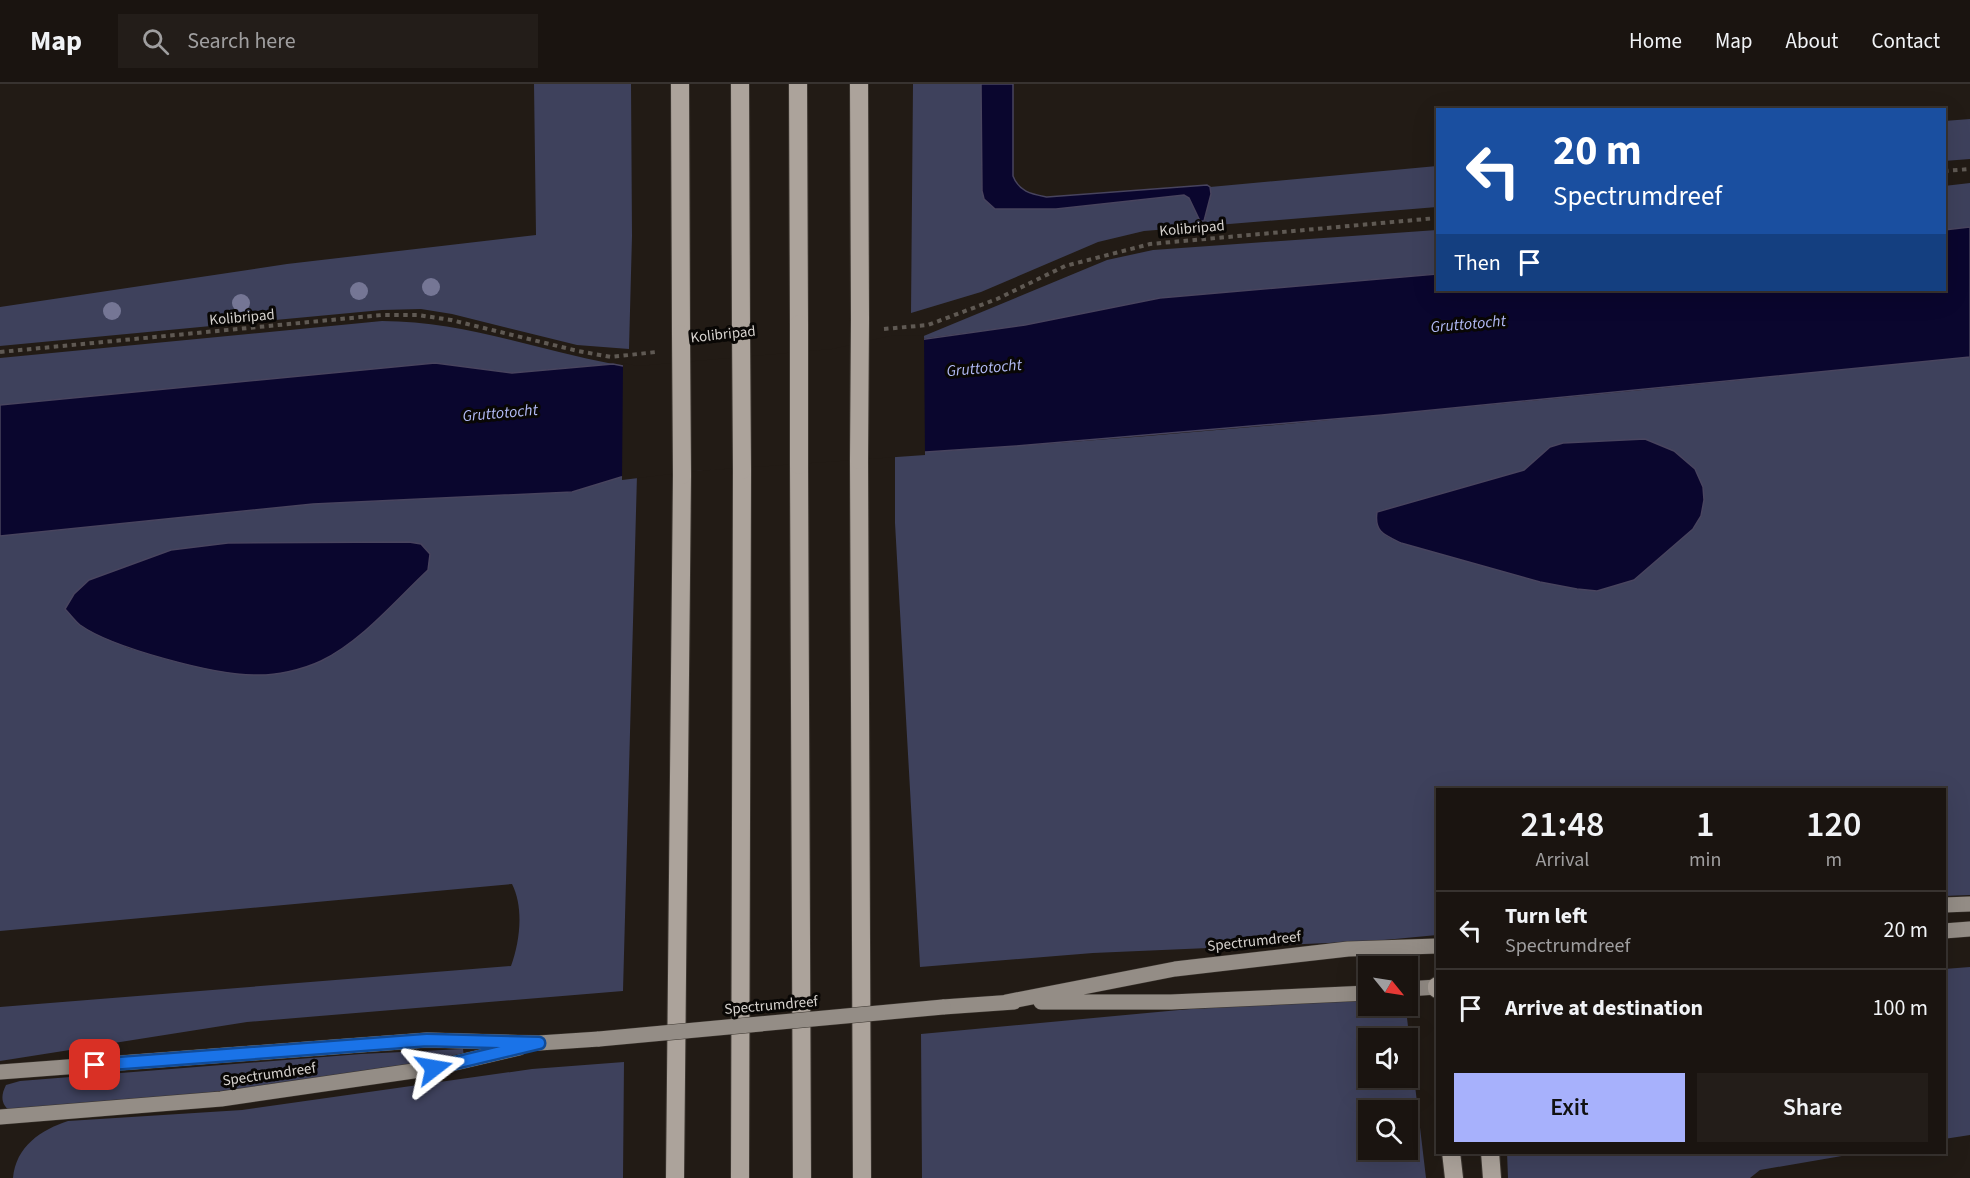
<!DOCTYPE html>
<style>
body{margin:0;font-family:"Source Sans 3",sans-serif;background:#231d19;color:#f1f3f6;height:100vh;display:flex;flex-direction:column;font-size:22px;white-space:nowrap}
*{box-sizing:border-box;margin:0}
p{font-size:20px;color:#9f9e9f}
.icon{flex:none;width:33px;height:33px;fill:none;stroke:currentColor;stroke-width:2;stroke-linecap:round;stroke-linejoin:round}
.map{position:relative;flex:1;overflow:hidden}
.details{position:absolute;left:1436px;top:704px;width:510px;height:366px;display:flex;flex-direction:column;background:#1a1410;border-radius:0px;box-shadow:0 6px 24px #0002,0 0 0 2px #383330}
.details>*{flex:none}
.hud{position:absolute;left:1436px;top:24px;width:510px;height:183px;border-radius:0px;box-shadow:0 6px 24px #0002,0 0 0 2px #383330;background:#1a4fa0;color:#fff;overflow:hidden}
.needle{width:39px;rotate:120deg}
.controls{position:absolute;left:1358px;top:872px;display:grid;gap:12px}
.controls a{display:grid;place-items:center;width:60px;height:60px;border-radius:0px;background:#1a1410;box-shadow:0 6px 24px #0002,0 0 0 2px #383330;font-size:30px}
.pin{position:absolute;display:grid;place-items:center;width:51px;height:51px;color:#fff;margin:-26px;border-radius:12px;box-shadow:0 3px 9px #0006}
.me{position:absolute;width:66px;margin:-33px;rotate:76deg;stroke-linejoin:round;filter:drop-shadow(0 0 4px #0008)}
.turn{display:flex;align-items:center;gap:21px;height:126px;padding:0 18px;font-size:27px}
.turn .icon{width:78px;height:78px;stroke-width:2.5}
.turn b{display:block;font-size:42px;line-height:51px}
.then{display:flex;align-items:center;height:57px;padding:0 18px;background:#0003;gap:12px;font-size:22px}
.eta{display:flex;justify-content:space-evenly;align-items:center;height:102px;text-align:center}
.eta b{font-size:36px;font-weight:600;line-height:42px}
.cta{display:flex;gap:12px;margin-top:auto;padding:12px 18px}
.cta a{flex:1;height:69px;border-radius:0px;background:#a7b1fc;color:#111;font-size:24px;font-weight:600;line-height:69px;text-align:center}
.cta a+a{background:#231d19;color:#f1f3f6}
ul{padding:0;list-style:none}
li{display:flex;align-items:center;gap:18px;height:78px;padding:0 18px;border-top:2px solid #383330}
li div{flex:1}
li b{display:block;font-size:22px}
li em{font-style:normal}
header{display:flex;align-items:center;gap:36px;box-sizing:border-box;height:84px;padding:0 30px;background:#1a1410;border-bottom:2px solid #383330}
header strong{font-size:28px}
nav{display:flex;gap:33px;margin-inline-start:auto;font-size:21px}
.search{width:420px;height:54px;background:#231d19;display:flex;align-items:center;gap:15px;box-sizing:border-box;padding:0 21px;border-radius:0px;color:#9f9e9f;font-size:22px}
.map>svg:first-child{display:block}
.green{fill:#3e415c;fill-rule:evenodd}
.water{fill:#0a062e;stroke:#48445e;stroke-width:1.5}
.pier{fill:#221b15}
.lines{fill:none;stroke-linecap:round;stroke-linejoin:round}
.major-casing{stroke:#3b352f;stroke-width:16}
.highway-casing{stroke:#3b352f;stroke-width:20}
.path{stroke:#5f5953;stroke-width:4;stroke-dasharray:4.5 4.5;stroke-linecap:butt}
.major{stroke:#948d86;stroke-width:15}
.highway{stroke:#aca39b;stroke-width:18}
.major-bridge-casing{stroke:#3b352f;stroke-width:16;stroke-linecap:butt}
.highway-bridge-casing{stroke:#3b352f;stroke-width:20;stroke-linecap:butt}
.major-bridge{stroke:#948d86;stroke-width:15}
.highway-bridge{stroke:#aca39b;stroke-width:18}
.tree{fill:#757695}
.route-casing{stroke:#114b97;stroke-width:15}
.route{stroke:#1a73e8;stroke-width:10}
.labels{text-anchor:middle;stroke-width:6;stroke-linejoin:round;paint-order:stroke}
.street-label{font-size:15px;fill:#d7d3cf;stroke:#090705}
.water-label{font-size:16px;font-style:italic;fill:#b2baf5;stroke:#090705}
</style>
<header>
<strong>Map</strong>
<div class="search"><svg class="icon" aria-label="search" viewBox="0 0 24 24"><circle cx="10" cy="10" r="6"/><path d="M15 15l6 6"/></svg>Search here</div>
<nav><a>Home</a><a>Map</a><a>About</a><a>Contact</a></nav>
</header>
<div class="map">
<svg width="1970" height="1094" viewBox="0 0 1970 1094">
<rect width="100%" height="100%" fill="#221b15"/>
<path class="green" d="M534 0H631L632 152 629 265 577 261 452 230 421 225 382 226 0 262V223L287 180 536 151Z
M913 0H981L982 107 995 125H1056L1184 111 1189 114 1200 137 1206 131C1206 121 1212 113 1210 103L1437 82V123L1144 147 1098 158 981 208 911 229Z
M1970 35V75L1944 77V37Z
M1970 99V143L1944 146V102Z
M1437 146V190L1160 214 1025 241 914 256 1107 176 1153 166Z
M382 237C462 237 535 265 613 280L512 289 435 279 0 321V274Z
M1970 273V811L1944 812V705H1437V851L1374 857 1093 869 920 883 895 439V370C1254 348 1612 308 1970 273ZM1550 363 1704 416 1701 432 1693 445 1597 507 1540 498 1377 428 1524 386Z
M637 391 623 907 247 938 0 977V923L511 882C520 857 524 824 512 800L0 847V452L313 420 572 408 621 393ZM409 458 421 460 428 486 353 555 321 577 255 591 200 583 128 564 80 541 382 459Z
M1970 883V1051L1944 1055V885Z
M1368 915V921L1394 922 1407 934 1426 1094H922L921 950 1190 925ZM1368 954H1407V993H1368ZM1368 1026H1407V1065H1368Z
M463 965 464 973 357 993 13 1029C1 1022 0 1013 6 1001L20 997 361 970Z
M624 978 623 1094H13C16 1062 41 1046 68 1037L242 1026 532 985Z
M1507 1068H1865L1760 1086 1750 1094H1508Z"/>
<path class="water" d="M981 0H1013V92C1019 108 1032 110 1047 113L1207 101 1210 103 1211 110 1204 137H1200L1189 114 1184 111 1056 125H995L984 115 982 107Z
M1970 143V273L1382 331 1016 362 835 374 637 391 621 393 572 408 313 420 0 452V321L435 279 512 289 613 280 638 285 833 268 1025 241 1160 214 1437 190V206H1944V146Z
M1645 355 1674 367 1695 385 1703 403 1704 416 1701 432 1693 445 1634 496 1597 507 1577 505 1540 498 1401 459C1384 451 1374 448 1377 428L1524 386 1550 363 1563 359Z
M409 458 421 460 430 470 428 486C395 517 362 557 321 577 302 586 275 592 254 591 215 591 112 564 80 541 75 537 70 530 65 525L74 510 89 496 171 466 228 459Z"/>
<path class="pier" d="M924 251 925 371 696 387 622 396 623 279 638 282 832 265 890 252Z"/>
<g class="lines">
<defs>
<path id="major" d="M1944 821 1970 820
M1944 847 1970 845
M1407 905 1437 903
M1006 918 1175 885 1348 865 1437 862
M1041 918H1171L1368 909
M943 923 1014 918
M0 988 427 956 539 959 599 955
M0 1033 221 1015 434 984 519 964"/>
<path id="highway" d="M680 0 681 250
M740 0 741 245
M798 0 799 240
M859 0 860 235
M859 376 862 1094
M799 381 802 1094
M1437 902V905
M1451 1068 1454 1094
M1490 1068 1492 1094
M675 1094 682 391
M740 1094 742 386"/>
</defs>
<use href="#major" class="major-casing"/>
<use href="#highway" class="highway-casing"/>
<path class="path" d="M1944 87 1970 85
M884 245 928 241 997 215 1065 182 1150 160 1437 134
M0 268 382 231H418L451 236 578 267 611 273 656 268"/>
<use href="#major" class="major"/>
<use href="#highway" class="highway"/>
<defs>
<path id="major-bridge" d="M599 955 943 923"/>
<path id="highway-bridge" d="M741 245 742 386
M681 250 682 391
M859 376 860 235
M799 381V240"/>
</defs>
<use href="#major-bridge" class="major-bridge-casing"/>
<use href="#highway-bridge" class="highway-bridge-casing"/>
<use href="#major-bridge" class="major-bridge"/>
<use href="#highway-bridge" class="highway-bridge"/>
</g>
<g class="tree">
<circle cx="431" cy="203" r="9"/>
<circle cx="359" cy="207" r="9"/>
<circle cx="241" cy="219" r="9"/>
<circle cx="112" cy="227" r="9"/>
</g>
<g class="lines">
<defs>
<path id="route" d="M95 981 427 956 539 959 434 984"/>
</defs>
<use href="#route" class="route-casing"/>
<use href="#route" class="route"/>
</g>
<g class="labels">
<g class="street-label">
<text transform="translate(1192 144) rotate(-5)" y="5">Kolibripad</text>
<text transform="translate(242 233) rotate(-5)" y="5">Kolibripad</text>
<text transform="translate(723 250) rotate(-6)" y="5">Kolibripad</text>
<text transform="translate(1254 857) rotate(-6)" y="5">Spectrumdreef</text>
<text transform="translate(771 921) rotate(-5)" y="5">Spectrumdreef</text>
<text transform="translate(269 990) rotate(-8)" y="5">Spectrumdreef</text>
</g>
<g class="water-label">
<text transform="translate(1468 239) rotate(-5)" y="6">Gruttotocht</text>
<text transform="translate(984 283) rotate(-5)" y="6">Gruttotocht</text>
<text transform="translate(500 328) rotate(-5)" y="6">Gruttotocht</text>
</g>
</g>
</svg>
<div class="controls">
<a><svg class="needle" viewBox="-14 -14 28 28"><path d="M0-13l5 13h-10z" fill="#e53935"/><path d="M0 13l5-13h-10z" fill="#9f9e9f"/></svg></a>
<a><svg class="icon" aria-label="sound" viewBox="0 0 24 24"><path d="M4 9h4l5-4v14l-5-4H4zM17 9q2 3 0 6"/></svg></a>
<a><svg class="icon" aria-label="search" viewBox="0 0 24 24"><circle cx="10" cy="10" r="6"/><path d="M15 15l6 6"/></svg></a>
</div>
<div class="pin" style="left:95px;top:981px;background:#d93025"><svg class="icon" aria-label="arrive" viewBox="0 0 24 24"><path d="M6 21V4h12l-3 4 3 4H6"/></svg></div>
<svg class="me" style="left:434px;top:984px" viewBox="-20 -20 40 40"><path d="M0-17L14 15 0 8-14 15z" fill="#1a73e8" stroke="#fff" stroke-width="4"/></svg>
<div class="hud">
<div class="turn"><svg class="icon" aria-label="left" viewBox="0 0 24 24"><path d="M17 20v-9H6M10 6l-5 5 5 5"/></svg><div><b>20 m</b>Spectrumdreef</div></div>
<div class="then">Then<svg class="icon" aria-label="arrive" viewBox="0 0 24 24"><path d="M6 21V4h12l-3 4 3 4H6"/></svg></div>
</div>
<section class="details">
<div class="eta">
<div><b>21:48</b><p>Arrival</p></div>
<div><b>1</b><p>min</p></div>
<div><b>120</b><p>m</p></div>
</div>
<ul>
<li><svg class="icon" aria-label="left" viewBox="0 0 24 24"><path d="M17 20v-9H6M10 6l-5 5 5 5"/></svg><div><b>Turn left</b><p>Spectrumdreef</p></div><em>20 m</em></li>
<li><svg class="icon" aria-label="arrive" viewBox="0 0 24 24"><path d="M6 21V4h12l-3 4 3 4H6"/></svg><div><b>Arrive at destination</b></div><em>100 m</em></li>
</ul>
<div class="cta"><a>Exit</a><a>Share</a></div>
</section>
</div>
